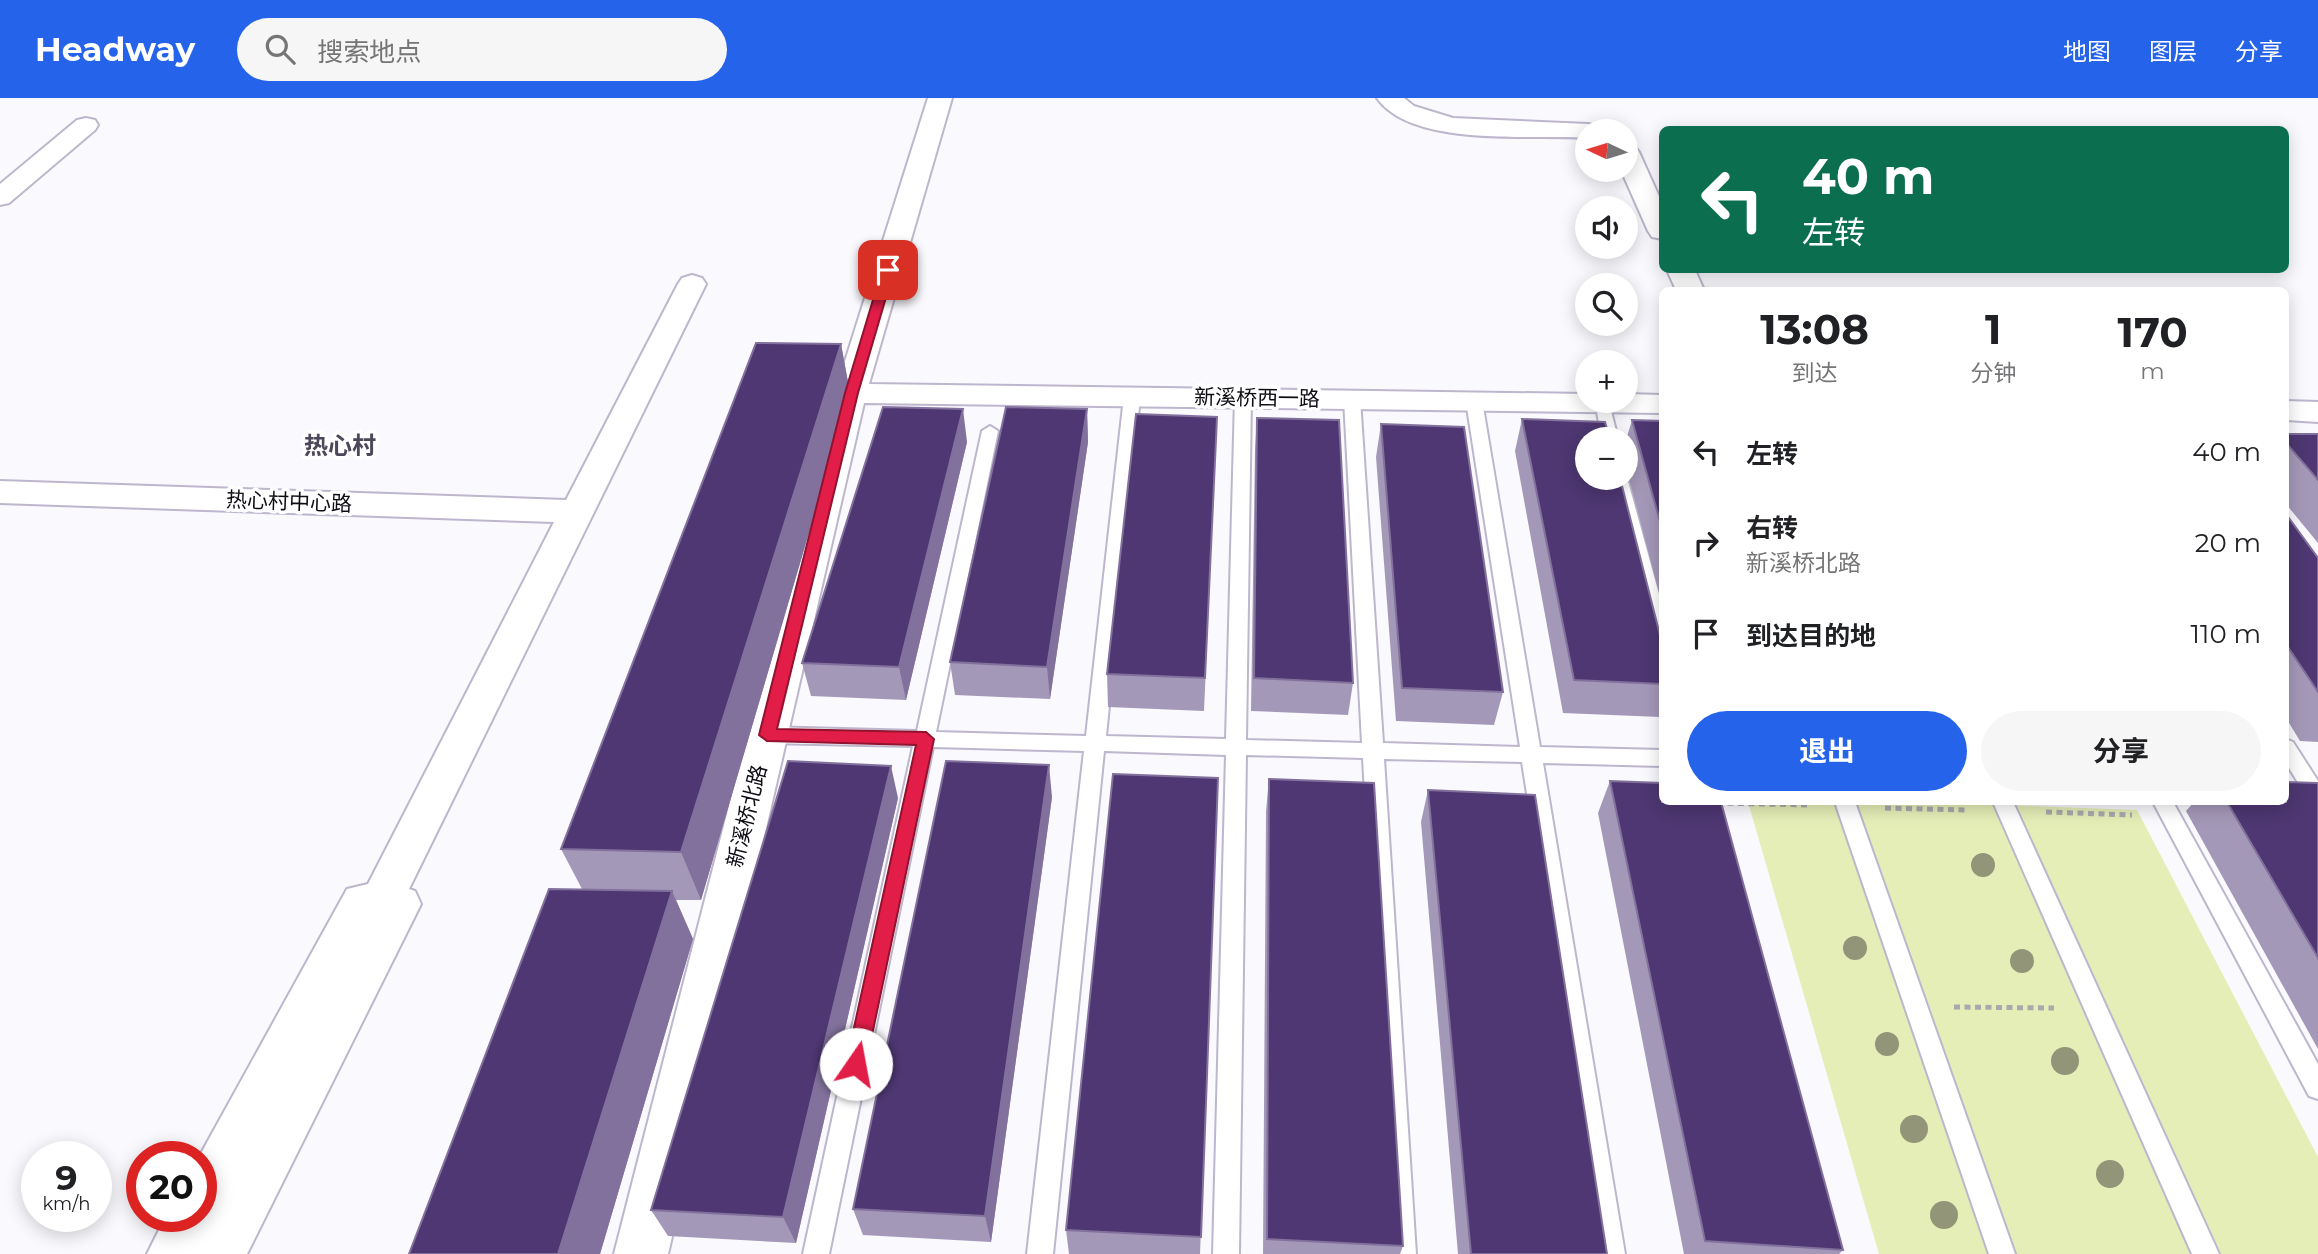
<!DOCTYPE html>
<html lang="zh">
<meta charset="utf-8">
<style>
body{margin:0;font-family:Montserrat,"Noto Sans SC",sans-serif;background:#f6f6f6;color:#202124;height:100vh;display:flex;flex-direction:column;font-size:26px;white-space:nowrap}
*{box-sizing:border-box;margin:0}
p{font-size:23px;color:#757577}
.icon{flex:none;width:38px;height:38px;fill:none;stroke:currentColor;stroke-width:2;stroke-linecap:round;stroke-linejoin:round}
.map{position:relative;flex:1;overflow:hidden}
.details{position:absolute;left:1659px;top:189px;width:630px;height:518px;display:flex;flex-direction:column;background:#fff;border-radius:10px;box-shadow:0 4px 18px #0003}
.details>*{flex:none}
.guide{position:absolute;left:1659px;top:28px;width:630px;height:147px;border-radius:10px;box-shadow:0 4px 18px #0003;background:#0b6e4f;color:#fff;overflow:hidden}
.needle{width:46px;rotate:274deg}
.controls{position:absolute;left:1575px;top:21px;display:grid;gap:14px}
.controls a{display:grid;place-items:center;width:63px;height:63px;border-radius:50%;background:#fff;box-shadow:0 4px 18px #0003;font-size:35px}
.speed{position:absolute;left:21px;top:1043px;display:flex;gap:14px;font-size:35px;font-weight:700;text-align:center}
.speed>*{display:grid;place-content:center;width:91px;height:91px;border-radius:50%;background:#fff;box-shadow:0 4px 18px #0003;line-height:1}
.speed small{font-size:18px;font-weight:400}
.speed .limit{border:10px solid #d22;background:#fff;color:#111}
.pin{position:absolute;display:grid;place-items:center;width:60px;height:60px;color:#fff;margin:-30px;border-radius:14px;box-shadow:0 4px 10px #0006}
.me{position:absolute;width:77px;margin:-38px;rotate:12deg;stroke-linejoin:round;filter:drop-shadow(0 0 5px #0008)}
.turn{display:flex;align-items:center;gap:24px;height:147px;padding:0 28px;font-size:32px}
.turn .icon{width:91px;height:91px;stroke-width:2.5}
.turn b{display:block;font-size:49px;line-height:60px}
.eta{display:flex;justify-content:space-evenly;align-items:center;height:119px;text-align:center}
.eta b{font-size:42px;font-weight:700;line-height:49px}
.cta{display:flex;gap:14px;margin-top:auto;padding:14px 28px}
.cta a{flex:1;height:80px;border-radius:42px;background:#2563eb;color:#fff;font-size:28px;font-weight:700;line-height:80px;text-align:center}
.cta a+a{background:#f6f6f6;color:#202124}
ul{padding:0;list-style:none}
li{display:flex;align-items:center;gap:21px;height:91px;padding:0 28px}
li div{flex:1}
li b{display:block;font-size:26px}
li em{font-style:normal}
header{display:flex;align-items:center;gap:42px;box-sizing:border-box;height:98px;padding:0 35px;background:#2563eb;color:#fff}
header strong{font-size:33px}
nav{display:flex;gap:38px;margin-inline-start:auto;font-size:24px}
.search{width:490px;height:63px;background:#f6f6f6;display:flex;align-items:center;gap:18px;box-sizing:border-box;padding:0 24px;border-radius:38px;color:#757577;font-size:26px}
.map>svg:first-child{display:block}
.green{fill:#e5eeb7}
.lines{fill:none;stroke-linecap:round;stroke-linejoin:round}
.service-casing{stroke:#bdb6cd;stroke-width:4}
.minor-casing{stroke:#bdb6cd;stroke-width:4}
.path{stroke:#a9a8ad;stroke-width:5;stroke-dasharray:6 4.5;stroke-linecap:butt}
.service{fill:#fff;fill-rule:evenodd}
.minor{fill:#fff;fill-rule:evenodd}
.tree{fill:#929577}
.wall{fill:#a498b8}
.shaded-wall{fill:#82719c}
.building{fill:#4e3772;stroke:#82719c;stroke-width:2}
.route{fill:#e11d48;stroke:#92132f;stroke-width:2}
.labels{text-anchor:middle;stroke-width:7;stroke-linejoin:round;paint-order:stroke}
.street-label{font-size:21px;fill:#0f0d14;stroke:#fff}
.quarter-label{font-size:24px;font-weight:bold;fill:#4d475a;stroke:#fff}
</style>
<header>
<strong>Headway</strong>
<div class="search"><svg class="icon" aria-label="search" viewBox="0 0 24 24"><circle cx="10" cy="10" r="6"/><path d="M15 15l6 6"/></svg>搜索地点</div>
<nav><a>地图</a><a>图层</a><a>分享</a></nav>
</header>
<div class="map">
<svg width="2318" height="1156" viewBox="0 0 2318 1156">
<rect width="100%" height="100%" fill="#faf9fd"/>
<path class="green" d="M1748 704H1929L2137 712 2318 1059V1156H1879Z"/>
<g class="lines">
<defs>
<path id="service" d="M1132 294 1140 299 1106 638 1226 641 1235 300 1243 295 1251 300 1246 642 1362 645 1344 301 1352 296 1360 301 1383 645 1520 649 1466 303 1474 298 1482 303 1540 649 1662 652V668L1543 665 1625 1156H1599L1522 664 1384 661 1416 1156H1390L1363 660 1246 657 1239 1156H1213L1226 657 1104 653 1053 1156H1027L1084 653 933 649 829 1156H803L913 648 767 645 760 642 757 637 760 632 767 629 917 633 982 333 990 328 998 333 936 634 1086 638 1124 299Z
M1595 303 1609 305 1618 341H1602Z
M1626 376 1662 507V547L1655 545 1653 540 1612 380H1626Z
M2286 641 2293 644 2318 683V708L2311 706 2286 665Z
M1835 704H1855L2015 1156H1989Z
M1993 704H2013L2219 1156H2192Z
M2153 704H2173L2318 966V1001L2309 998Z"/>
<path id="minor" d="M928 0H952L869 286 1587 296V303H1626V296L1662 297V315L864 305 668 1156H614L835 295Z
M1377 0H1404L1414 8 1453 20 1588 26 1597 28 1600 33H1587V40C1532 36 1412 50 1377 0Z
M86 20 95 22 98 27 95 32 9 105 0 107V86L77 22Z
M1626 46 1635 49 1639 54 1662 105V141L1652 139 1648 133 1621 72H1626Z
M1667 172H1695L1704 192H1676Z
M692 177 702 180 706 186 409 791 415 793 421 806 247 1156H147L166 1118H201V1059H199L347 791 368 786 554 424 0 405V383L566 402 678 186 682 180Z
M2286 303 2318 304V324L2286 322Z"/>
</defs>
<use href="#service" class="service-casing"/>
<use href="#minor" class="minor-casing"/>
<path class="path" d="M1717 705 1810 707
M1885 710 1967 712
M2046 714 2132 717
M1954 909 2054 910"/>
<use href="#service" class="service"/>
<use href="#minor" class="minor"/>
</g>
<g class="tree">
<circle cx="1983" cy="767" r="12"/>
<circle cx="1855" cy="850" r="12"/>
<circle cx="2022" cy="863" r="12"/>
<circle cx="1887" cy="946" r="12"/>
<circle cx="2065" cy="963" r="14"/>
<circle cx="1914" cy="1031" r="14"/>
<circle cx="2110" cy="1076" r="14"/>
<circle cx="1944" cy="1117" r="14"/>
</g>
<path class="wall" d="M841 246 850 295 701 802H676L693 841 600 1156H409L582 791 561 751Z
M1087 311 1088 344 1050 601 955 597 950 564Z
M1217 319 1204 613 1108 609 1107 576Z
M1257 320 1353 585 1348 617 1251 613 1255 352Z
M1522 321 1662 545V614L1660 619 1563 615 1515 353Z
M1632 322 1662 323V506L1626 369V342Z
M1381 326 1503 594 1494 627 1396 623 1376 359Z
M2286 336H2318V445L2286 406Z
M967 344 906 602 811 598 802 565Z
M2286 416 2318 460V644L2300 643 2286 620Z
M1218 680 1200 1156H1069L1066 1132Z
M1269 681 1403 1148 1400 1156H1263L1266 713Z
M1610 683 1843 1152 1839 1156H1684L1598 715Z
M2318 685V951L2186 713 2194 704H2286Z
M1428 692 1607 1156H1458L1421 724Z
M1052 699 991 1144 863 1137 853 1111Z
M898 700 796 1145 668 1138 651 1112Z"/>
<path class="shaded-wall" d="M841 246 850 295 701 802 681 754Z
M963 311 967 344 906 602 899 569Z
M1087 311 1088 344 1050 601 1047 569Z
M1049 667 1052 699 991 1144 985 1118Z
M891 668 898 700 796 1145 783 1119Z
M672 793 693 841 600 1156H558Z"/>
<path class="building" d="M756 245 841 246 681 754 561 751Z
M883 309 963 311 899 569 802 565Z
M1006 309 1087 311 1047 569 950 564Z
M1136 316 1217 319 1205 580 1107 576Z
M1257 320 1339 322 1353 585 1254 580Z
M1522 321 1605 324 1610 341H1587V380H1620L1662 545V586L1574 582Z
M1632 322 1662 323V431Z
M1381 326 1464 329 1503 594 1402 590Z
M2286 336H2318V382L2286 345Z
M2286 416 2318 460V594L2286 546Z
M788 663 891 668 783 1119 651 1112Z
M946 663 1049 667 985 1118 853 1111Z
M1113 676 1218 680 1201 1139 1066 1132Z
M1269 681 1374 685 1403 1148 1267 1141Z
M1610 683 1662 685V704H1721L1843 1152 1705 1143Z
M2286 684 2318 685V860L2227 704H2286Z
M1428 692 1535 697 1607 1156H1471Z
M549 791 672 793 558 1156H409Z"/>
<path class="route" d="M888 169 894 172 858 295 777 631 926 634 934 641 866 966 863 973 856 975 849 973 846 966 916 647 767 643 759 637 845 295 882 172Z"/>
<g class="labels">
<g class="street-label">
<text transform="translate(1257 300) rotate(1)" y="7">新溪桥西一路</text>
<text transform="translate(289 404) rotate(2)" y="7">热心村中心路</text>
<text transform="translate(747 718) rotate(-76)" y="7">新溪桥北路</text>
</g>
<g class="quarter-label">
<text x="340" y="356">热心村</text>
</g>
</g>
</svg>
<div class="controls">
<a><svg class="needle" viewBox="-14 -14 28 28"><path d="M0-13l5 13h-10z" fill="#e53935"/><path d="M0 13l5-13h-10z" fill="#757577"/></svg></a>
<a><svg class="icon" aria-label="sound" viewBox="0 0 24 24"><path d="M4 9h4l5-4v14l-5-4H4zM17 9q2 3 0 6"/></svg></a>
<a><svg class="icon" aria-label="search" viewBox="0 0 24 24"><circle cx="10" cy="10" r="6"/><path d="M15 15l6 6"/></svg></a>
<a>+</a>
<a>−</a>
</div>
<div class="speed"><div>9<small>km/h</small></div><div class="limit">20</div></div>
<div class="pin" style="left:888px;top:172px;background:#d93025"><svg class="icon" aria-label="arrive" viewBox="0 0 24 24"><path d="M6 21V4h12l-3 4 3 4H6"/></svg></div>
<svg class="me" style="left:856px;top:966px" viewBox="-20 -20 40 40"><circle r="19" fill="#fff"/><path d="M0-13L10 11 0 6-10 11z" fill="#e11d48"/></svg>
<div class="guide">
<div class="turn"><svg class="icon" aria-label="left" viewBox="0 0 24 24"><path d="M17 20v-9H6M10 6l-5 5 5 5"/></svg><div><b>40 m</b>左转</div></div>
</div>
<section class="details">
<div class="eta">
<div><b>13:08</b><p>到达</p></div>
<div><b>1</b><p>分钟</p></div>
<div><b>170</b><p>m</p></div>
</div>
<ul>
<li><svg class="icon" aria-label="left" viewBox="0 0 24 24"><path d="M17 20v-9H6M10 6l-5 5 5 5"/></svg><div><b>左转</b></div><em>40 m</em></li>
<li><svg class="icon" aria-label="right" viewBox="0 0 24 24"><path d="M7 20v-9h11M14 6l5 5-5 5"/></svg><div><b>右转</b><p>新溪桥北路</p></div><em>20 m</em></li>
<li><svg class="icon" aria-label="arrive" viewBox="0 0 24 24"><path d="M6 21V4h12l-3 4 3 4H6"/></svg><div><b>到达目的地</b></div><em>110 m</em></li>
</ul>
<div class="cta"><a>退出</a><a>分享</a></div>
</section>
</div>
